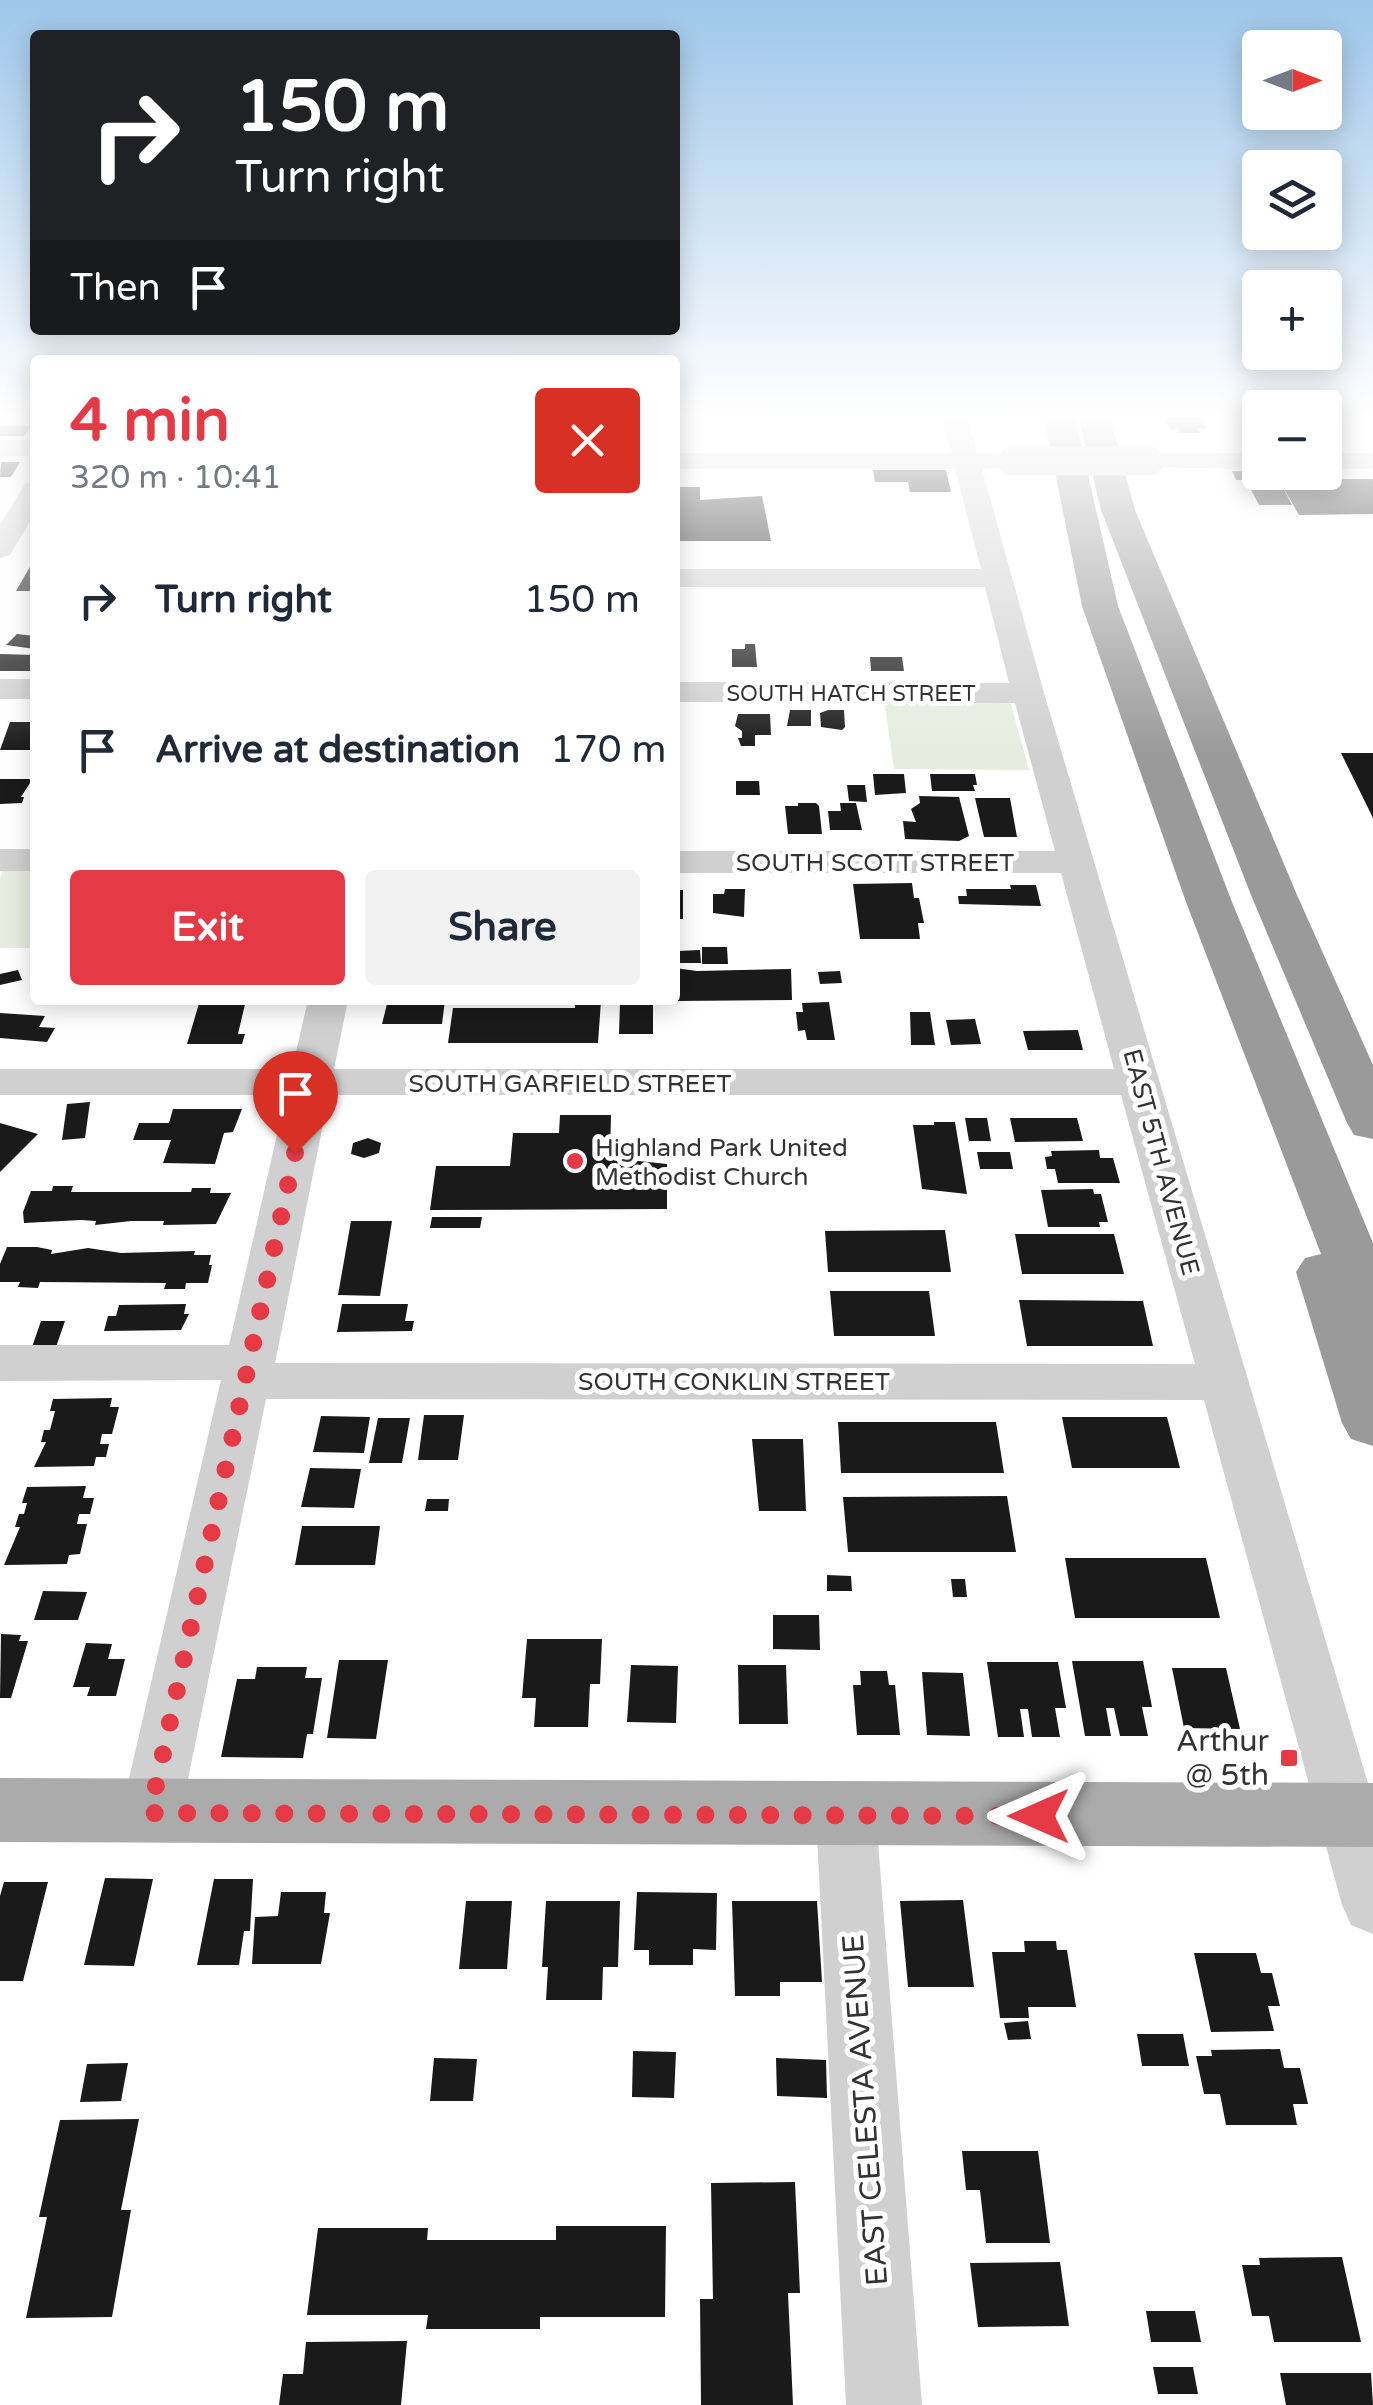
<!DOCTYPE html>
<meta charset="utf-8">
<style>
body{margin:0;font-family:"Varela Round",sans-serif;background:#f2f2f3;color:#1f2937;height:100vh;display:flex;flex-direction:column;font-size:38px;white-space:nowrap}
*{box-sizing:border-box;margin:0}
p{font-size:32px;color:#747a83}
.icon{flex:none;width:55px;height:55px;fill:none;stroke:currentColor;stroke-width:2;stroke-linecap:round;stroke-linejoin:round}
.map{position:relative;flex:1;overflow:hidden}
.sheet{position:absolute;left:30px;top:355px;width:650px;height:650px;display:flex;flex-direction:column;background:#fff;border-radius:10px;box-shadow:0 5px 25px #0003}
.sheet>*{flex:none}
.banner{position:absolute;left:30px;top:30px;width:650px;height:305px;border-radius:10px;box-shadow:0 5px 25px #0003;background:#202124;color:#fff;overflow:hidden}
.needle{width:65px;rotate:90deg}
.controls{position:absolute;left:1242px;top:30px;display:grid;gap:20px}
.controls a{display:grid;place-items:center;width:100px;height:100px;border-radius:10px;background:#fff;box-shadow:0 5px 25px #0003;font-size:50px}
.pin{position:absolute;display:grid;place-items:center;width:85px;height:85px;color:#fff;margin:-102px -42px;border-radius:50% 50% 50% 0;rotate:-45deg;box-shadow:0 0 10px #0007}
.pin .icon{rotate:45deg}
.me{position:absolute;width:110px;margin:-55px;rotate:270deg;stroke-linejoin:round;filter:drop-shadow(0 0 8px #0008)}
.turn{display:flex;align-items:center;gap:35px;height:210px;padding:0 40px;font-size:45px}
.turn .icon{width:130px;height:130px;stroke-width:2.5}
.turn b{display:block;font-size:70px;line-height:85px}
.then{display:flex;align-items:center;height:95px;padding:0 40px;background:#0003;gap:20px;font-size:38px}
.round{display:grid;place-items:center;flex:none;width:105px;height:105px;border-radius:10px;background:#f2f2f3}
.overview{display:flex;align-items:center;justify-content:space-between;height:170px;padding:0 40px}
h1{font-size:60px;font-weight:700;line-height:75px;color:#e63946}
.button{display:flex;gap:20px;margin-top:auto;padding:20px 40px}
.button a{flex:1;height:115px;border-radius:10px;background:#e63946;color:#fff;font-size:40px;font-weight:700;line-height:115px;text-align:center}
.button a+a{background:#f2f2f3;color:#1f2937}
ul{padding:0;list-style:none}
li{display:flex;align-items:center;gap:30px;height:150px;padding:0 40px}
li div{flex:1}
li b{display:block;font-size:38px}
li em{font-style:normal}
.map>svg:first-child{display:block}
.green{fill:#e6ecdf}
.building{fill:#1a1a1a}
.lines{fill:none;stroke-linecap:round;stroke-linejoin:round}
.minor{fill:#d0d0d0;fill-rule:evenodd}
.major{fill:#ababab;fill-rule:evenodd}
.highway{fill:#9a9a9a;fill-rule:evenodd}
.minor-bridge{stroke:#d0d0d0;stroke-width:29}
.route{stroke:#e63946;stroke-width:18;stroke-dasharray:0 32.4}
.poi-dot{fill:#e63946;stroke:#fff;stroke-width:4}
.labels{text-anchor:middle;stroke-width:10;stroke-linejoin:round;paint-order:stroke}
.far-street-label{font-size:22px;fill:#333;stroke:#fff}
.street-label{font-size:25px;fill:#333;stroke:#fff}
.poi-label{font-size:25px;fill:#333;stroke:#fff;text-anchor:start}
.near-poi-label{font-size:30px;fill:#333;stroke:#fff;text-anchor:end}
.near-street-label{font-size:30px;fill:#333;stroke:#fff}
</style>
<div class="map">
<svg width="1373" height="2405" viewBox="0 0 1373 2405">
<rect width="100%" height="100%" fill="#fff"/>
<path class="green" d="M884 700H999L1011 704 1029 770 894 769Z
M5 867H35V948H0V877Z"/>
<path class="building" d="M1164 418H1202L1207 429H1198L1201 433H1180L1178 429H1170Z
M0 426H31L24 436H0Z
M1 462H20L11 477H0Z
M873 470H946L951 492H910L908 482H875Z
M1232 471 1311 472 1315 479H1373V514L1299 515 1279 480 1292 505H1259L1246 480H1236Z
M676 487H700V500L762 496 771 541H675Z
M31 565H35V591H16Z
M17 634 35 636V649L6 645Z
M745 644H755L757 667H732V649H745Z
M0 654 35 655V671H0Z
M870 657H902L904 671H871Z
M790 710H811V726H787Z
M828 710H844L845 727 842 730 821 727 820 713Z
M738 714H770L771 735H755V746H741L738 738H742V731L735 726Z
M10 722H35V750H0Z
M1341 753H1373V818Z
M873 774H904L906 793 875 795Z
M930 774H975L977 785H973L975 791H932Z
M0 779H29L32 780 21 797H24L22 803 0 804Z
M736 781H759L760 795H736Z
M847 785H865L867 802 849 801Z
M919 796 959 797 969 836 959 841 905 839 903 821 916 822 911 809 920 803Z
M975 798H1010L1017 837H984Z
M798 803H816L819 806 822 834H788L785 806H798Z
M840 803H856L862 830H830L828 811H841Z
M912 883 914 898H919L924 923H918L920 939H860L853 884Z
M1010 885H1036L1041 906 959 904 958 896H967L966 889H1011Z
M725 889H745L744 917 713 913V894H724Z
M675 890H683V919H675Z
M702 947H727L728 964H702Z
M700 950 701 963H679L678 951Z
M675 968 697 971 791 969 792 1000 675 1001Z
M18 970 22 980 0 985V974Z
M840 971 842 983 820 984 818 972Z
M200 1000H246L238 1034H245L242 1044H187Z
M388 1000H445L442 1024H382Z
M575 1001H601L598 1043H448L453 1008H575Z
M620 1002H653V1034H619Z
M829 1002 835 1040H807L805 1030 798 1031 796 1012H803L802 1003Z
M910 1012H930L935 1045H911Z
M0 1013 45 1016 39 1027 55 1028 47 1042 0 1038Z
M975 1019 981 1044 951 1045 946 1020Z
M1078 1030 1083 1050H1028L1023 1031Z
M90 1102 85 1138 62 1140 67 1104Z
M173 1109H242L233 1132 224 1133 215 1164 163 1163 171 1140H133L139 1123H169Z
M560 1115H611L610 1158 667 1164V1209L430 1210 436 1166H510L513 1133H559Z
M965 1118H987L991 1141H969Z
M1010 1118H1077L1083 1141 1015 1142Z
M934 1122H955L967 1194 922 1189 913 1125H934Z
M0 1123 38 1134 0 1172Z
M368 1138 381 1143 379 1153 364 1158 351 1154 353 1143Z
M1099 1150 1100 1158H1113L1120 1183H1058L1055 1169H1047L1045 1157 1052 1156 1051 1151Z
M977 1152H1010L1013 1169H980Z
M53 1186H73L71 1192H191L192 1188H211L210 1193H231L216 1224 163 1225 164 1221H131L95 1225 96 1221 81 1220 24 1223 23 1212 31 1191H52Z
M1093 1189 1094 1194H1101L1108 1222H1099L1100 1227H1048L1041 1190Z
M432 1217H482L480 1228H430Z
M351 1221H392L380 1296 338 1295Z
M945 1230 951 1272H828L825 1231Z
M1015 1234H1114L1124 1274H1022Z
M7 1247H37L52 1250 51 1254 88 1248 121 1253 195 1251 194 1255H211L209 1265H212L208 1283H186L185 1289H164L166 1283 40 1282 38 1288 18 1287 20 1282H0V1264Z
M830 1291H929L935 1336H834Z
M1019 1300 1143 1301 1153 1346H1027Z
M186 1304 184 1314H189L181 1330 104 1331 108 1316H116L119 1305Z
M342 1304H408L405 1321H414L412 1331 337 1332Z
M41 1321H65L56 1347H32Z
M112 1398 110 1407H119L112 1434H102L100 1444H109L106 1457H96L94 1466 34 1467 46 1442H41L44 1430H50L55 1411H50L53 1399Z
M424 1415H464L458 1460H418Z
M321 1416 370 1417 364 1453 313 1452Z
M1062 1417H1167L1180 1468H1072Z
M378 1418H410L402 1463H369Z
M838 1422H996L1004 1473H841Z
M752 1439H803L806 1511H759Z
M310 1468 361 1469 354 1508 301 1507Z
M86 1486 83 1498H94L90 1514H79L77 1524H87L80 1554 69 1555 67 1564 4 1565 20 1527H15L19 1514H24L27 1503H22L27 1487Z
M1007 1496 1016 1552H848L843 1497Z
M427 1499H449L448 1511H425Z
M302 1526H380L375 1565H295Z
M1065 1558H1206L1220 1618H1075Z
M827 1575 851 1576 852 1591H827Z
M951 1579H965L967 1597H953Z
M43 1591 87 1592 78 1620H34Z
M773 1615H819L820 1650 773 1649Z
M1 1634 21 1635 19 1641H28L11 1698H0Z
M527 1639H602L600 1684H590L588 1727H534L536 1698H522Z
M86 1643 112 1644 108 1659H125L116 1696H87L90 1687H73Z
M339 1660H388L376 1739 327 1738Z
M1072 1661H1143L1152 1707H1142L1148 1736H1120L1114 1708H1106L1111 1736H1085Z
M987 1662H1058L1066 1708H1055L1060 1737H1032L1028 1709H1020L1024 1737H998Z
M631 1665 678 1666 676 1723 627 1722Z
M738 1665H786L788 1724H739Z
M257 1667H307L305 1678H322L313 1734H307L303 1758 221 1757 237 1679H255Z
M1172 1668H1226L1240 1729 1184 1728Z
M860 1671H887L889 1685H895L900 1735H857L853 1685H861Z
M922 1672 963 1673 970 1736 927 1735Z
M105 1878 153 1879 134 1966 84 1965Z
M214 1879H253L250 1931H244L239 1965H197Z
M4 1882H48L23 1981H0V1896Z
M281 1892H326L324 1913H330L321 1964H252L255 1917 278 1916Z
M637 1892 717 1893 716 1950 693 1949V1965H649V1950H634Z
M963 1900 974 1987H908L900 1901Z
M466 1901H512L507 1969H459Z
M546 1901H620L618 1967H603L602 2000H546L548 1967H542Z
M732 1901H817L822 1982H780V1996H735Z
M1024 1941H1056L1057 1950H1067L1076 2007H1028L1029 2018H1000L992 1952H1025Z
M1194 1953H1256L1261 1973H1272L1280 2006H1268L1274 2031 1211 2032Z
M1028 2021 1031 2039 1008 2040 1004 2023Z
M1137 2034H1183L1189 2066H1142Z
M1280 2049 1284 2068H1300L1308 2104H1293L1297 2125H1226L1220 2094H1204L1196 2056H1212L1211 2050Z
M633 2051 676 2052 674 2098 632 2097Z
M434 2058 477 2059 473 2101H430Z
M776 2058 826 2060 827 2098 777 2096Z
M128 2063 121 2101 80 2102 87 2064Z
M139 2119 121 2210H131L112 2317 26 2318 47 2217H39L60 2120Z
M962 2151H1038L1050 2243H986L980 2190H966Z
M795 2182 800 2293H788L793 2405H701L700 2299H713L711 2183Z
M556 2226H666L665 2317H540V2329H426L428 2315H307L318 2228H428L427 2240H556Z
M1342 2257 1361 2342H1274L1269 2316H1252L1242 2265H1260L1259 2258Z
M1060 2262 1069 2326 978 2327 970 2263Z
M1146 2311H1195L1201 2342H1151Z
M407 2341 401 2405H279L283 2374H303L306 2342Z
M1153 2367H1193L1198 2394H1158Z
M1280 2373H1371L1373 2405H1286Z"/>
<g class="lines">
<path class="minor" d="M942 418H968L977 453 1005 455 1009 461 1005 467 982 469 1044 693 1373 1800V1934L1351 1925 1342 1905 1204 1400 266 1399 181 1813 172 1832 151 1840 130 1832 121 1813 221 1380 0 1381V1345H229L286 1095H0V1069H292L308 1000H348L334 1069H1114L1061 873H675V851H1055L1015 703 675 702V682L1009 683 985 587H675V569H981L955 469H675V453H951ZM329 1095H1121L1195 1364 275 1363Z
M0 440H35V456H0Z
M1149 453H1260V469L1140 467 1136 461Z
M1325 453H1373V469H1325Z
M35 482V513L10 555 0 558V525L25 484Z
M0 679H35V699H0Z
M0 849H35V871H0Z
M846 1789 867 1797 876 1816 922 2405H846L816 1816 825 1797Z"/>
<path class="major" d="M0 1778 1373 1783V1847L0 1842Z"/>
<path class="highway" d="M1044 418H1075L1118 606 1232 902 1373 1243V1446L1351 1439 1342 1423 1296 1272 1305 1258 1321 1254 1186 902 1082 606Z
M1079 418H1110L1135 510 1297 895 1373 1065V1139L1354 1135 1347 1123 1251 895 1101 510Z"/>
<path class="minor-bridge" d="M1013 461H1149"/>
</g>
<linearGradient id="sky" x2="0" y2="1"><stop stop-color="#9ec6ea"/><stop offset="0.55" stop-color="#fff"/><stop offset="1" stop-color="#fff" stop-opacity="0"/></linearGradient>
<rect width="1373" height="755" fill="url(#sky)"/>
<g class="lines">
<path class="route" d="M295 1153 150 1813 1039 1816"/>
</g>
<g class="poi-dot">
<circle cx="575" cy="1161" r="10"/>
<rect x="1279" y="1748" width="20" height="20" rx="5"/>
</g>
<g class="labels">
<g class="far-street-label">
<text x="851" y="701">SOUTH HATCH STREET</text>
</g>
<g class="street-label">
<text x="875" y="871">SOUTH SCOTT STREET</text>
<text x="570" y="1092">SOUTH GARFIELD STREET</text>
<text transform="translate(1162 1162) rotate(75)" y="9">EAST 5TH AVENUE</text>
<text x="734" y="1390">SOUTH CONKLIN STREET</text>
</g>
<g class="poi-label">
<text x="595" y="1156">Highland Park United<tspan x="595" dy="29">Methodist Church</tspan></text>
</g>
<g class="near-poi-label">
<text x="1269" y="1751">Arthur<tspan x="1269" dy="34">@ 5th</tspan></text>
</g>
<g class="near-street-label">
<text transform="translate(865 2110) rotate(-94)" y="10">EAST CELESTA AVENUE</text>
</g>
</g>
</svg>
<div class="controls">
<a><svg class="needle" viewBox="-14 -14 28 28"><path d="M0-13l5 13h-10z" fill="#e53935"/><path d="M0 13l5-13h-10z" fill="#747a83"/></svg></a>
<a><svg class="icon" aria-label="layers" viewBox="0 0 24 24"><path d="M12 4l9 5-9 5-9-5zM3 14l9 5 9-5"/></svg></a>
<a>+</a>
<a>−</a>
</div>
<div class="pin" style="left:295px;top:1153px;background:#d93025"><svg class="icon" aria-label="arrive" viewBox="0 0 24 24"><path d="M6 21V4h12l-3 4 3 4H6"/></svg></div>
<svg class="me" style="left:1039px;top:1816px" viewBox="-20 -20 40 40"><path d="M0-17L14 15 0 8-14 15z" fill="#e63946" stroke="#fff" stroke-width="4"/></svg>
<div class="banner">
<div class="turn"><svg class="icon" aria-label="right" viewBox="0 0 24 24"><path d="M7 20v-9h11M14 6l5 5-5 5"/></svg><div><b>150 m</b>Turn right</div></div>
<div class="then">Then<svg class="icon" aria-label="arrive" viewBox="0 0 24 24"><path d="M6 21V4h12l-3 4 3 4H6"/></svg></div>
</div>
<section class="sheet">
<div class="overview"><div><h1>4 min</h1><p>320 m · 10:41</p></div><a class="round" style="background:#d93025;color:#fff"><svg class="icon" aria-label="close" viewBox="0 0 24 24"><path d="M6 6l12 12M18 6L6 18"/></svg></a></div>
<ul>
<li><svg class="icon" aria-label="right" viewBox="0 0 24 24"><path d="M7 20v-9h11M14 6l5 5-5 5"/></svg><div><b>Turn right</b></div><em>150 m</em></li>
<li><svg class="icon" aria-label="arrive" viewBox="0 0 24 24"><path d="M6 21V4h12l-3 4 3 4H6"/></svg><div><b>Arrive at destination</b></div><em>170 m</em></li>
</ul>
<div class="button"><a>Exit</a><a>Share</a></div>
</section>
</div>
